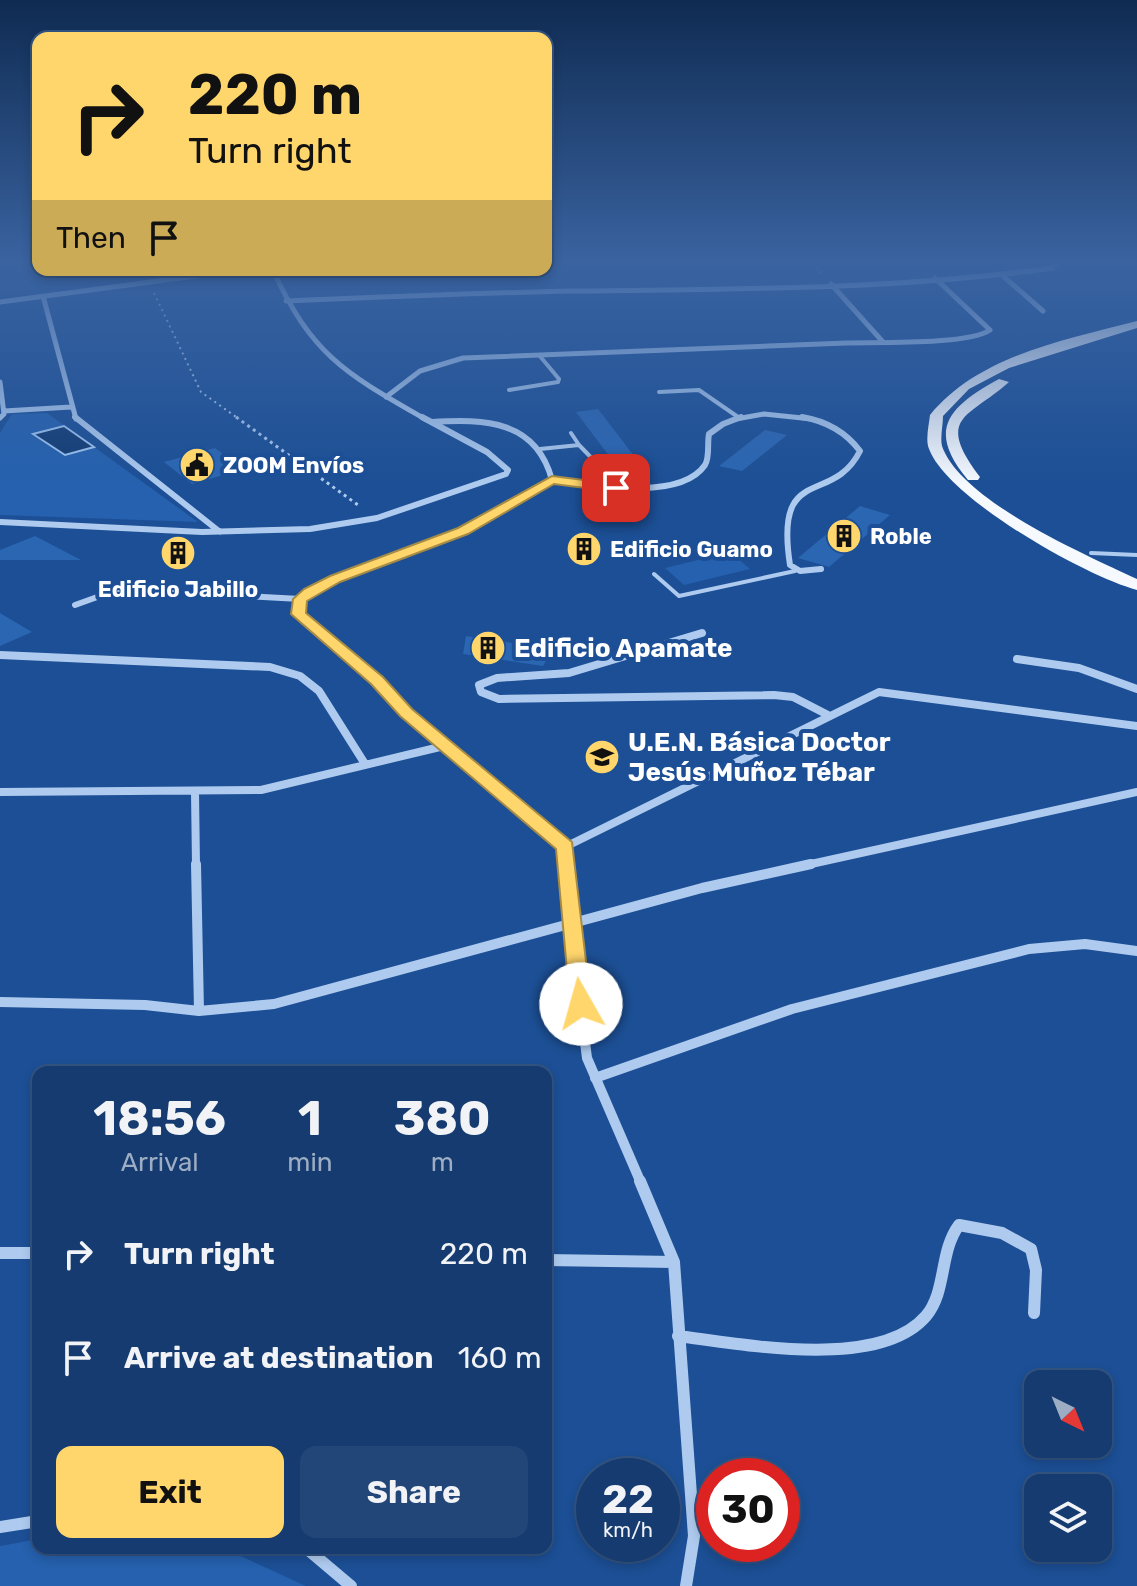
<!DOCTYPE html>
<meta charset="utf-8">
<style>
body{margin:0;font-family:Rubik,sans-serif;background:#224678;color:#f1f3f6;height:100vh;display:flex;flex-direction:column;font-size:30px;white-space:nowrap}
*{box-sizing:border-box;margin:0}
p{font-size:26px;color:#9dadc3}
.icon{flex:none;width:44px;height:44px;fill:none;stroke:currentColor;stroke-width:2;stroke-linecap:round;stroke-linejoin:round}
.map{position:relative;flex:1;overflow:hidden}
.panel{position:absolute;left:32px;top:1066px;width:520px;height:488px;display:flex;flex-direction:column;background:#153b70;border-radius:16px;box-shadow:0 4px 12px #0003,0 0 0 2px #345583}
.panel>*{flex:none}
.guide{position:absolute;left:32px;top:32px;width:520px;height:244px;border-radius:16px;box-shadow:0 4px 12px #0003,0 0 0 2px #345583;background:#ffd66c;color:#111;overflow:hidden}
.needle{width:52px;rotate:137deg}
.controls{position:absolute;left:1024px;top:1370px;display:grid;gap:16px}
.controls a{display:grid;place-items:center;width:88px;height:88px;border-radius:16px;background:#153b70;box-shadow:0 4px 12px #0003,0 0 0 2px #345583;font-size:40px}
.speed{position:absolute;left:576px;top:1458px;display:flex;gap:16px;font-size:40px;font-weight:700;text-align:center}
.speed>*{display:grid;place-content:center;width:104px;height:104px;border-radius:50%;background:#153b70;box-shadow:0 4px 12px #0003,0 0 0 2px #345583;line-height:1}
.speed small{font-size:20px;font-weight:400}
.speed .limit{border:12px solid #d22;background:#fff;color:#111}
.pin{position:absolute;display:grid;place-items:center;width:68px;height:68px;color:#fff;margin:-34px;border-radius:16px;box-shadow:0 4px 12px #0006}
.me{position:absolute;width:88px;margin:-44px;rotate:353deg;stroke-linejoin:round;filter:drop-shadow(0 0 6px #0008)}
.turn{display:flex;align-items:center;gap:28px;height:168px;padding:0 24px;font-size:36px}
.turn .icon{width:104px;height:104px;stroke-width:2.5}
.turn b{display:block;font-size:56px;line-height:68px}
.then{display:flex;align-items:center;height:76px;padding:0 24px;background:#0003;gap:16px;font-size:30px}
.eta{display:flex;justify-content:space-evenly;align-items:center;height:136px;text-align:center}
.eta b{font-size:48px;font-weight:700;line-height:56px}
.primary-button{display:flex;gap:16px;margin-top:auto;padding:16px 24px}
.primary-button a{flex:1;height:92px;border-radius:16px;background:#ffd66c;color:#111;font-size:32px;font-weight:700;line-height:92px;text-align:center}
.primary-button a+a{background:#224678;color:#f1f3f6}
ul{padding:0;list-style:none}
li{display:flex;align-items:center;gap:24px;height:104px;padding:0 24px}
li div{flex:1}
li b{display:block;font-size:30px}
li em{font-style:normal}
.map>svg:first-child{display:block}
.green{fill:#2561ae}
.water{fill:#133b73;stroke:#a1c6f1;stroke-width:2}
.building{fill:#2b66b2}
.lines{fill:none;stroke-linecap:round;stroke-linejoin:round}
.path-far1{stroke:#aecbef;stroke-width:2;stroke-dasharray:2 4;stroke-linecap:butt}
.path{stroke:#aecbef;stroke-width:3;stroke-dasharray:3 4;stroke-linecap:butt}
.service{stroke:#aecbef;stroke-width:4}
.minor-far4{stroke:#aecbef;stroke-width:5}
.minor-far3{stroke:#aecbef;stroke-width:6}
.minor-far2{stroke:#aecbef;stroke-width:8}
.minor-far1{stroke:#aecbef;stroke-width:10}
.minor{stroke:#aecbef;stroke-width:12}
.primary{fill:#f6faff;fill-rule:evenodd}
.route{fill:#ffd66c;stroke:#a68b46;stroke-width:2}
.labels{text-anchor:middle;stroke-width:8;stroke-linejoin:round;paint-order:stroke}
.far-poi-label{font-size:22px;font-weight:bold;fill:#fff;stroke:#1c4f95;text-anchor:start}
.poi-label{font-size:26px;font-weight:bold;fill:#fff;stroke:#1c4f95;text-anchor:start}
</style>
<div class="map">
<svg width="1137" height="1586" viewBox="0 0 1137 1586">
<rect width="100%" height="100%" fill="#1c4f95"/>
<path class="green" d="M47 413 198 522 0 515V433L12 414Z
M730 552 750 569 684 585 665 568Z
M38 1539V1548H223L306 1586H0V1546Z"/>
<path class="water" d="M64 426 94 447 65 455 33 434Z"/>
<path class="building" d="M598 409 651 478 628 481 576 412Z
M765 430 787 435 742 471 719 466Z
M215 448 244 469 192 484 164 462Z
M860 506 890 515 829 567 798 558Z
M35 536 81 560H0V550Z
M0 613 32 632 0 646Z
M466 636 553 649 543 666 463 654Z"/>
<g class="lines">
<path class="path-far1" d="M812 263 821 273
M154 293 201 392 239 419"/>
<path class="path" d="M236 417 358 505"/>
<path class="service" d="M509 390 558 382 559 379 539 355
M659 392 699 390 738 417
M579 445 606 473
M540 449 579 445 571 433
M1091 553 1137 555
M654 574 679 596 795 571"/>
<path class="minor-far4" d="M273 270C312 356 347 374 425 419
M1002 275 1043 311
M831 284 883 342
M43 296 76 419
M286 301C381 297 477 293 572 291 731 289 894 290 1052 268L1057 263
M0 302 241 270
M0 382 4 414 0 418
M386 397 420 371 463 358C591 353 718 348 846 343 876 342 969 345 990 330L935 278
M4 411 71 407
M736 419 764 414 812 419"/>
<path class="minor-far3" d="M75 417 220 532
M802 417C826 421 845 431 860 451 832 507 774 462 790 565L800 571 821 569
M552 480C589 485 680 502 705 465 710 457 707 443 709 434L723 424 741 417
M0 522 202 532 310 529 377 518 506 474 508 470 487 452 422 417
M75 605 114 591 129 590 300 599
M300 616V599C337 574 379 565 420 549 466 531 510 505 552 480 536 420 485 419 432 422"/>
<path class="minor-far2" d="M298 614C387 692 474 771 565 847L566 866
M702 633 569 673 497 678 479 685 481 692 499 699 774 695 793 697 828 715
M0 655 270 667 300 676 319 691 365 764
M1017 659 1079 668 1137 689
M0 792 261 790 444 746
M195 792 196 866
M565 847 879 692 1137 726
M802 866 1137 792"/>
<path class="minor-far1" d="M196 864 199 1011
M566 864 570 925 587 1058 641 1183
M0 1002 145 1005 199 1011 274 1004 702 888 811 864
M595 1078 792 1009 1029 949 1085 944 1137 951"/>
<path class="minor" d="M640 1181 674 1262 694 1536 686 1586
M0 1253H38
M546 1260 674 1262
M678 1336C742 1344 879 1371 926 1316 947 1291 939 1252 959 1225L1002 1233 1031 1249 1036 1270 1034 1313
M0 1527 38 1521
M306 1548 351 1586"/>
<path class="primary" d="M1137 321V328L1009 368 969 389 943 416C943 425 940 438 942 446 961 501 1086 555 1137 579V590C1087 577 943 497 928 446 926 437 929 424 930 415 979 355 1065 340 1137 321Z
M999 379 1009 382C969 418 934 416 980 477L978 480H968C926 430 948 407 999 379Z"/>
</g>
<linearGradient id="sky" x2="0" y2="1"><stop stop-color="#0f2b52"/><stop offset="0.54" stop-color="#3a63a0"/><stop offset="1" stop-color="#3a63a0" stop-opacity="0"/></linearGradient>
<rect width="1137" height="485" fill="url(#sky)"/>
<path class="route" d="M552 476 616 484 623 488 616 492 554 484 468 534 340 582 307 601 306 613 383 677 412 709 572 842 591 1004 588 1010H573L570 1004 556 849 400 716 371 684 291 614 293 599 304 589 330 576 458 528Z"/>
<defs>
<symbol id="civic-disc" viewBox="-11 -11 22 22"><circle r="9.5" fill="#ffd66c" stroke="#1c4f95"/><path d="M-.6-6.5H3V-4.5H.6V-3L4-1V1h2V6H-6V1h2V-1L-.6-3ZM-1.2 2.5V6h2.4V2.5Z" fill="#111"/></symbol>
<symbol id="building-disc" viewBox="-11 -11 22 22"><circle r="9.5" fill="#ffd66c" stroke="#1c4f95"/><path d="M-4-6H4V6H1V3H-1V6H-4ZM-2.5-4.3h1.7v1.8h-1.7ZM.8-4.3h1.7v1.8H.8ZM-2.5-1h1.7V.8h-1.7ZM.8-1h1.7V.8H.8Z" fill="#111"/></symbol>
<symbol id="school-disc" viewBox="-11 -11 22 22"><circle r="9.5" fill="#ffd66c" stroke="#1c4f95"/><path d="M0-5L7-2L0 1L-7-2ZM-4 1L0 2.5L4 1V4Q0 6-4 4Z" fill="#111"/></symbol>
</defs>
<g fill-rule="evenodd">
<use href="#civic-disc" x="177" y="445" width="40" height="40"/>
<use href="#building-disc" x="824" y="516" width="40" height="40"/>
<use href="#building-disc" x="564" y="529" width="40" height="40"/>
<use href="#building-disc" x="158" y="533" width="40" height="40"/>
<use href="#building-disc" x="468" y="628" width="40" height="40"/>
<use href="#school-disc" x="582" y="737" width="40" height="40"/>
</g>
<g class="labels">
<g class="far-poi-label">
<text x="223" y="473">ZOOM Envíos</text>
<text x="870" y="544">Roble</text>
<text x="610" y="557">Edificio Guamo</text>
<text x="178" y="597" text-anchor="middle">Edificio Jabillo</text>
</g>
<g class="poi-label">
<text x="514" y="657">Edificio Apamate</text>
<text x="628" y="751">U.E.N. Básica Doctor<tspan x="628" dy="30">Jesús Muñoz Tébar</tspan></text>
</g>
</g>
</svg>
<div class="controls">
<a><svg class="needle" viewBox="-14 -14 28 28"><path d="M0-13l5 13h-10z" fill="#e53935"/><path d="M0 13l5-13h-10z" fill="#9dadc3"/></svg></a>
<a><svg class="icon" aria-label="layers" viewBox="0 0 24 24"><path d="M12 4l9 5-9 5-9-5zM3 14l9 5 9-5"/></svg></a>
</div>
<div class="speed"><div>22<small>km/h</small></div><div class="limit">30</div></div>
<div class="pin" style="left:616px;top:488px;background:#d93025"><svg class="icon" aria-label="arrive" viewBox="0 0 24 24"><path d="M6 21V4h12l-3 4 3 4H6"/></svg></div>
<svg class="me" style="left:581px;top:1004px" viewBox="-20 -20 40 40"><circle r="19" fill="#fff"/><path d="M0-13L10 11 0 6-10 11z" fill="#ffd66c"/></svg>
<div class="guide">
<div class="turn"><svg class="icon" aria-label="right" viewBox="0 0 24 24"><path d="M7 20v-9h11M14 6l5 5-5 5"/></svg><div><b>220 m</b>Turn right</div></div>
<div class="then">Then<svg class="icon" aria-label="arrive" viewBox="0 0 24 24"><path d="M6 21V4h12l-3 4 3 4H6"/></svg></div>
</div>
<section class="panel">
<div class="eta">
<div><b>18:56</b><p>Arrival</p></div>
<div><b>1</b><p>min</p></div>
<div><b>380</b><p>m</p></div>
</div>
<ul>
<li><svg class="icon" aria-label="right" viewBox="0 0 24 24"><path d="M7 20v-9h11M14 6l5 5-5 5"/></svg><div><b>Turn right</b></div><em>220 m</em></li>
<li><svg class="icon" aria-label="arrive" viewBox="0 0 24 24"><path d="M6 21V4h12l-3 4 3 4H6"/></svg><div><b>Arrive at destination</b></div><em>160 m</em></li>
</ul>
<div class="primary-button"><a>Exit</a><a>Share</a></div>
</section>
</div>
